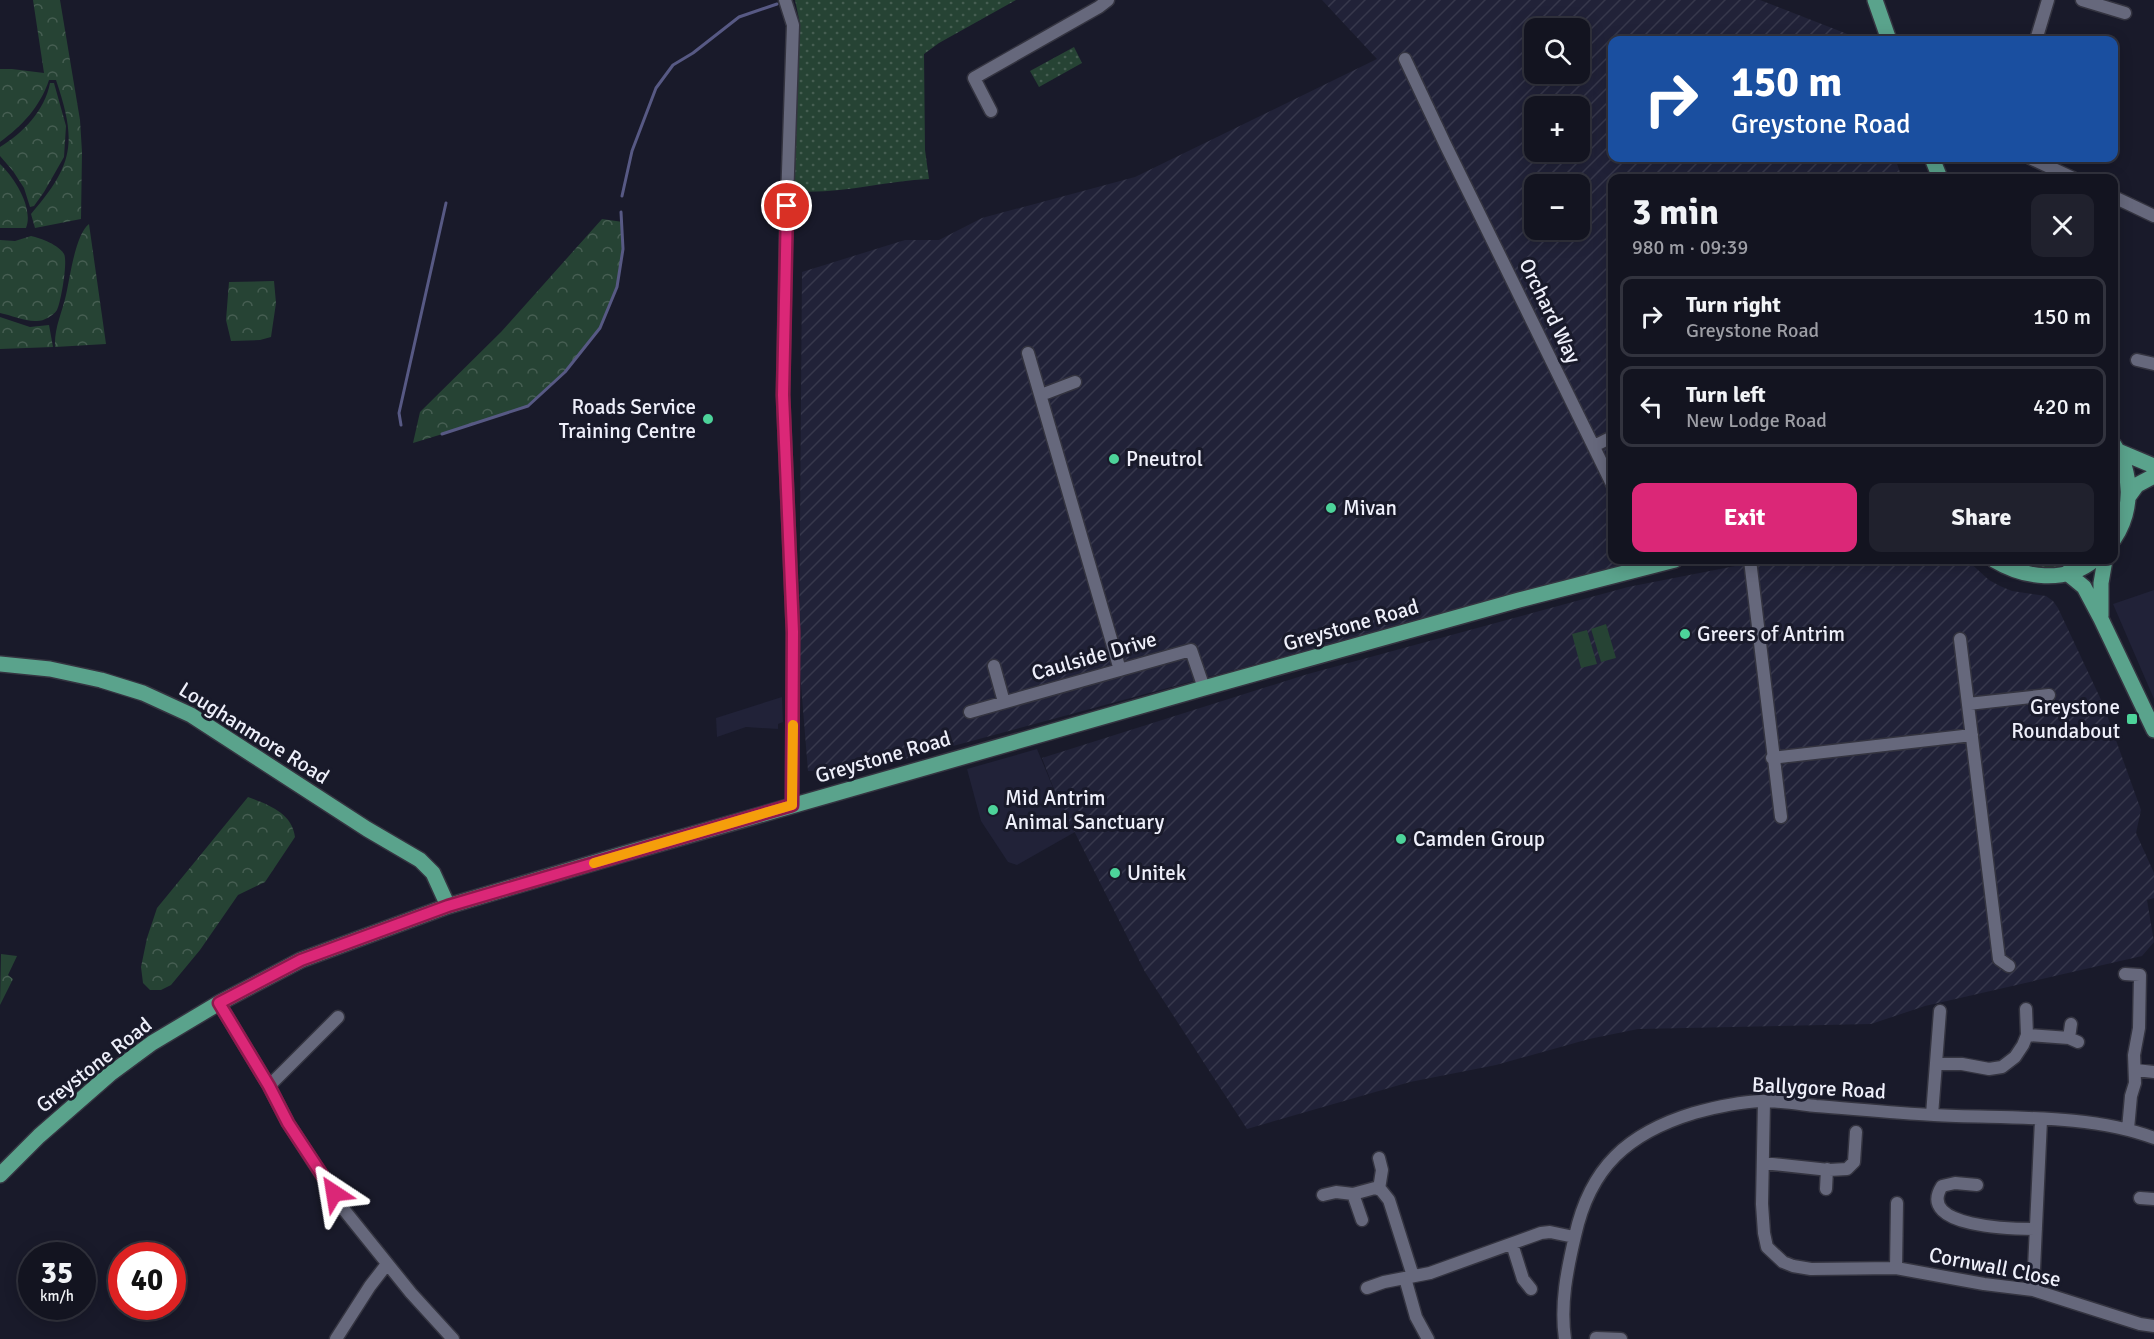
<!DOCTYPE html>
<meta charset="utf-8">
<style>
body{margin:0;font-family:Signika,sans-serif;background:#20212d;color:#f1f3f6;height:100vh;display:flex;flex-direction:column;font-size:22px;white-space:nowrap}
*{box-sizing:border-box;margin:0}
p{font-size:20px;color:#9d9ea5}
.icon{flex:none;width:33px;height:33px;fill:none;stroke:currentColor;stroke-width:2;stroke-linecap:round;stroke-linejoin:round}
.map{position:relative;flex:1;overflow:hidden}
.details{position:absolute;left:1608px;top:174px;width:510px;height:390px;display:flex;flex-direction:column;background:#131420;border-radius:12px;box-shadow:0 3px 15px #0003,0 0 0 2px #32333e}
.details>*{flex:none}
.banner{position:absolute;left:1608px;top:36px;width:510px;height:126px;border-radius:12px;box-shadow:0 3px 15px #0003,0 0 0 2px #32333e;background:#1a4fa0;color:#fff;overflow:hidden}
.fabs{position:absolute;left:1524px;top:18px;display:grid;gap:12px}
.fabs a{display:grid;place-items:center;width:66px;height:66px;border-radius:12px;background:#131420;box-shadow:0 3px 15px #0003,0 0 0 2px #32333e;font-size:30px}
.speed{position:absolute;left:18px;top:1242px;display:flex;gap:12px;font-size:30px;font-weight:700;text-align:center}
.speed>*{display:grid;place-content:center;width:78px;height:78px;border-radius:50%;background:#131420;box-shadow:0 3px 15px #0003,0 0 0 2px #32333e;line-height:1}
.speed small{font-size:15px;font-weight:400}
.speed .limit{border:9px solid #d22;background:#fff;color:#111}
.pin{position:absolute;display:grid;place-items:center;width:51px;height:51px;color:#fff;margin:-26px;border:3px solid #fff;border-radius:50%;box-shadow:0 2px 6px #0007}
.me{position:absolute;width:66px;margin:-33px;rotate:327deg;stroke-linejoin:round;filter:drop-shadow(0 0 4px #0008)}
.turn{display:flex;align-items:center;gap:21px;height:126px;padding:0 24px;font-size:27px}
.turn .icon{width:78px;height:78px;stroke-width:2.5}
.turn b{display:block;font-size:42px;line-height:51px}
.round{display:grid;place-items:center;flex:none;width:63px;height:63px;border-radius:12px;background:#20212d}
.head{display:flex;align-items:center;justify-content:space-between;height:102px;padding:0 24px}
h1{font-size:36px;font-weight:700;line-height:45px}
.button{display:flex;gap:12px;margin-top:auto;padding:12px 24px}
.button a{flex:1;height:69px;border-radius:12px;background:#db2777;color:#fff;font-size:24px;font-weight:700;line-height:69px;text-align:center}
.button a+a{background:#20212d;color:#f1f3f6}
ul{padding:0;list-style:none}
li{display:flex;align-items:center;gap:18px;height:81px;margin:0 12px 9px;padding:0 12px;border:3px solid #32333e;border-radius:12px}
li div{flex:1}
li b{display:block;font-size:22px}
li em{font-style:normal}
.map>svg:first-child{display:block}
.built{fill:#212238}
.industrial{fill:url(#industrial-furrows);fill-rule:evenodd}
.grass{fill:url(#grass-dots)}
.forest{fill:url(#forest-crowns)}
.garden{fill:#264334}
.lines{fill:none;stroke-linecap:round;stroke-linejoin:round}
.stream{stroke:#575984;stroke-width:3}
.minor-casing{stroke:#343440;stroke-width:15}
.major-casing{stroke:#343440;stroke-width:18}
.minor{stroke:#66687c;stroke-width:12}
.major{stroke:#5aa38c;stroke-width:15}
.route-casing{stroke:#8e194d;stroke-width:15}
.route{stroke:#db2777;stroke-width:10}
.slow{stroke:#f59e0b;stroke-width:10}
.poi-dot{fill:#4dd39a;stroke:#191a2a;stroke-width:2}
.labels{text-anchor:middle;stroke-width:6;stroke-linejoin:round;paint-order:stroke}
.street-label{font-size:21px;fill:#eeeffa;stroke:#191a2a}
.poi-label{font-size:21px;fill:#eeeffa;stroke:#191a2a;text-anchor:start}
</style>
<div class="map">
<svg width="2154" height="1339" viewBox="0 0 2154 1339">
<defs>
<pattern id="industrial-furrows" width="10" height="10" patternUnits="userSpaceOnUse" patternTransform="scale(1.5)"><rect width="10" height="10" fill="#212238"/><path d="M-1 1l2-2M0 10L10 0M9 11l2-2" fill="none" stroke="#37384c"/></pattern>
<pattern id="grass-dots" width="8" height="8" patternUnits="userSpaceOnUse" patternTransform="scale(1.5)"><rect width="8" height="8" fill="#264334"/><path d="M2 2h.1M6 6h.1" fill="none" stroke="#465e52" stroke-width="1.8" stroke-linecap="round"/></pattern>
<pattern id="forest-crowns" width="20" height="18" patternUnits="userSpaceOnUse" patternTransform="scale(1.5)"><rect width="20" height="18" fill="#264334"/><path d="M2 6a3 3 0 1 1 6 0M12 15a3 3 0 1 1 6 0" fill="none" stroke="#465e52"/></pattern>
</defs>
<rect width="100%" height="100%" fill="#191a2a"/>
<path class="built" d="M2154 590V699L2113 604Z
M782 697 783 722 778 724V729L746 727 717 737 716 718Z
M1037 749 1057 797 1075 832 1017 865 1008 862 981 821 967 769Z"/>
<path class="industrial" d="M1322 0H1760L1855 37 1856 40H1612V158H1895L1902 178H1612V560H1641L864 770 808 771 799 660 802 272 905 240H939L982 218 1135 177 1377 59ZM1534 28H1580V74H1534ZM1534 106H1580V152H1534ZM1534 184H1580V230H1534Z
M1766 560H1967L1989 580 2000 586 2012 591 2046 596 2053 601 2058 608 2103 704 2141 810 2136 833 2154 873V898L2147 900 2154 942 2142 956 1925 1006 1871 1024 1638 1029 1589 1039 1496 1065 1410 1082 1247 1129 1145 972 1057 797 1042 758 1308 674 1628 587Z"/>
<path class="grass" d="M795 0H1016L939 43 924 54 925 150 929 179C884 181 838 195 792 191L800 24Z
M1074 47 1082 63 1039 87 1030 71Z
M2114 457C2123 487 2125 498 2114 528Z
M2004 560H2083C2057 576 2031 570 2004 560Z"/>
<path class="forest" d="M33 0H60L80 120 82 152 81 219 35 228 31 214C74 164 77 142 56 80H49C40 107 22 126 0 142V69H12L44 73Z
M50 83H54L66 126 64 157 44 192 34 206 30 207 24 188 13 171 0 156V147C23 133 45 110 50 83Z
M0 164C14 177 34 208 26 228H0Z
M602 219 623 222V249L617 287 600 328 565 372 528 406 472 425 413 443 420 412 501 332Z
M89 224 106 344 55 347C54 328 62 313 66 295 70 278 75 235 89 224Z
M31 236C41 238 59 245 64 254 68 261 61 302 57 310 53 316 44 321 37 321 26 322 11 315 0 313V240L15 241Z
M274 281 276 303 271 337 260 340 231 341 226 320 229 282Z
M0 317 30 327 49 325 53 347 0 349Z
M248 797C269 805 292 813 295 837L265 882 238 895 200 950 171 985 161 990H150L143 983 141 967 147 938 157 908Z
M1 954 17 956 8 975 13 979 0 1005Z"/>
<path class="garden" d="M1606 624 1616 658 1601 662 1591 629Z
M1587 630 1597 664 1581 668 1572 634Z"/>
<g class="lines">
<path class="stream" d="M622 196 632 151 656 88 673 65 693 53 739 17 777 4
M401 425 399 413 446 203
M442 434 528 406 565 372 600 328 617 287 623 249 621 212"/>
<defs>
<path id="minor" d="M785 0 793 25 786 230 783 395 793 632 792 805
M2082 0 2125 13
M2036 40 2048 0
M1405 59 1446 146 1612 484
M991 111 974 78 1099 7 1108 0
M2030 158 2073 178
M2114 197 2154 216
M1028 353 1120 670
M2137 360 2154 364
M1041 395 1075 382
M1594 446 1612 437
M1750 560 1781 817
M1960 639 1999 959 2009 966
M994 666 1004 702
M1968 704 2049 695
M970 712 1191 650 1204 688
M1772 758 1972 735
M2125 974 2140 975 2139 1028 2134 1055 2135 1083 2131 1096 2128 1129
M219 1003 269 1086 288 1123 345 1211 411 1293 453 1339
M2027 1035 2069 1038 2078 1042
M2069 1038 2071 1024
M1937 1064H1962L1989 1069 2002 1067 2015 1057 2023 1045 2027 1035 2026 1009
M2136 1070 2154 1072
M269 1086 338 1017
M1764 1101 1762 1204 1764 1233 1767 1247 1783 1262 1793 1266 1811 1269 1896 1268 1984 1284 2033 1290 2140 1324 2154 1326
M1932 1115 1940 1011
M1763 1163 1829 1170 1847 1169 1854 1162 1856 1132
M1977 1185 1955 1183 1942 1186C1915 1228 2016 1229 2036 1229
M1379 1189 1382 1170 1379 1158
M1826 1189 1827 1169
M1353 1194 1362 1220
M1323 1195 1336 1192 1353 1194 1375 1188 1381 1190 1389 1200 1413 1276
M2140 1198 2154 1199
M1512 1244 1523 1279 1531 1289
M1896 1268 1897 1203
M1405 1278 1416 1317 1428 1339
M1367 1288 1384 1282 1430 1273 1541 1233 1550 1232 1574 1237
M2033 1290 2041 1120
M1596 1338 1621 1339
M336 1339 370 1286 387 1264
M1565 1339C1560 1304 1567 1270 1575 1236 1590 1167 1628 1133 1694 1113 1716 1107 1739 1102 1761 1101 1779 1101 1798 1104 1816 1106 1855 1109 1894 1113 1934 1115 2004 1119 2088 1113 2154 1138"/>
<path id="major" d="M1875 0 1889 40
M1932 158 1940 178
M2114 445C2133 473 2133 511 2114 539
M2118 451 2154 466
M2129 496 2137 485 2154 476
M1994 560C2024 578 2065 584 2094 560
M2067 573 2084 587 2101 619 2154 730
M2101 616V583L2105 560
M0 664 50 669 101 680 143 693 191 715 367 829 420 860 433 873 448 906
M0 1175 39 1136 110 1074 152 1043 219 1003 301 960 448 906 620 855 1204 688 1519 600 1675 560"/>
</defs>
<use href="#minor" class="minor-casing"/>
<use href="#major" class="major-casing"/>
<use href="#minor" class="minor"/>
<use href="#major" class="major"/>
</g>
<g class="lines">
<defs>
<path id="route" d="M334 1193 288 1123 269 1086 219 1003 301 960 448 906 792 805 793 632 783 395 787 206"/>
</defs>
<use href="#route" class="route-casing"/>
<use href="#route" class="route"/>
<path class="slow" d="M594 863 792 805 793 725"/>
</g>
<g class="poi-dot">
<circle cx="708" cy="419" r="6"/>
<circle cx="1114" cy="459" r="6"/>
<circle cx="1331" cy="508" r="6"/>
<circle cx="1685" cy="634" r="6"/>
<rect x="2126" y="713" width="12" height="12" rx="3"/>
<circle cx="993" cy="810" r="6"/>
<circle cx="1401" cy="839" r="6"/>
<circle cx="1115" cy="873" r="6"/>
</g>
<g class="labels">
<g class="street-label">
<text transform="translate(1550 311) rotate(64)" y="7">Orchard Way</text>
<text transform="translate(1351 625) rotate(-16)" y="7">Greystone Road</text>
<text transform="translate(1094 656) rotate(-16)" y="7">Caulside Drive</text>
<text transform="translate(254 733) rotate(32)" y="7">Loughanmore Road</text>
<text transform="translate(883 757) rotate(-16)" y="7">Greystone Road</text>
<text transform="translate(94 1065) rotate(-38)" y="7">Greystone Road</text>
<text transform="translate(1819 1088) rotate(3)" y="7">Ballygore Road</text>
<text transform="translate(1995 1267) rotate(11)" y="7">Cornwall Close</text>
</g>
<g class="poi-label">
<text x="696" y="414" text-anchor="end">Roads Service<tspan x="696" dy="24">Training Centre</tspan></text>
<text x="1126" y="466">Pneutrol</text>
<text x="1343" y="515">Mivan</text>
<text x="1697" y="641">Greers of Antrim</text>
<text x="2120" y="714" text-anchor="end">Greystone<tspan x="2120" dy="24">Roundabout</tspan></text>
<text x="1005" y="805">Mid Antrim<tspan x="1005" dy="24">Animal Sanctuary</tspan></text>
<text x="1413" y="846">Camden Group</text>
<text x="1127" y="880">Unitek</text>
</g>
</g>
</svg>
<div class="fabs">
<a><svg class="icon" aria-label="search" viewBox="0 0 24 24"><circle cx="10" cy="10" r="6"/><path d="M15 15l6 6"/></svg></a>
<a>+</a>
<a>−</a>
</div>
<div class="speed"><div>35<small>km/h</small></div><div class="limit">40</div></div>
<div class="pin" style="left:787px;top:206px;background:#d93025"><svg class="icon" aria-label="arrive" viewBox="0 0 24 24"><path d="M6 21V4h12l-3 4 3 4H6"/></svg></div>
<svg class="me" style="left:334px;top:1193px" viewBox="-20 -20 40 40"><path d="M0-17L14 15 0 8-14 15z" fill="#db2777" stroke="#fff" stroke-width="4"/></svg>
<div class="banner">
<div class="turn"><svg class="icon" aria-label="right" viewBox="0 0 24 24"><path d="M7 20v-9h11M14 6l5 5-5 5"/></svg><div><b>150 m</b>Greystone Road</div></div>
</div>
<section class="details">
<div class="head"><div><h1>3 min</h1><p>980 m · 09:39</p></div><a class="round"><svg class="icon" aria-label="close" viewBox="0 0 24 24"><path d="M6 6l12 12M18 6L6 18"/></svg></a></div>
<ul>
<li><svg class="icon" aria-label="right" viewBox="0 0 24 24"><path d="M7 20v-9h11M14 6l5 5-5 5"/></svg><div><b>Turn right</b><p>Greystone Road</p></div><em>150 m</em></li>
<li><svg class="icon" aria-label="left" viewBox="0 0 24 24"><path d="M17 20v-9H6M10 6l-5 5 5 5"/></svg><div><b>Turn left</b><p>New Lodge Road</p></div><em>420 m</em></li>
</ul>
<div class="button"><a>Exit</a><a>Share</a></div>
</section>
</div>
